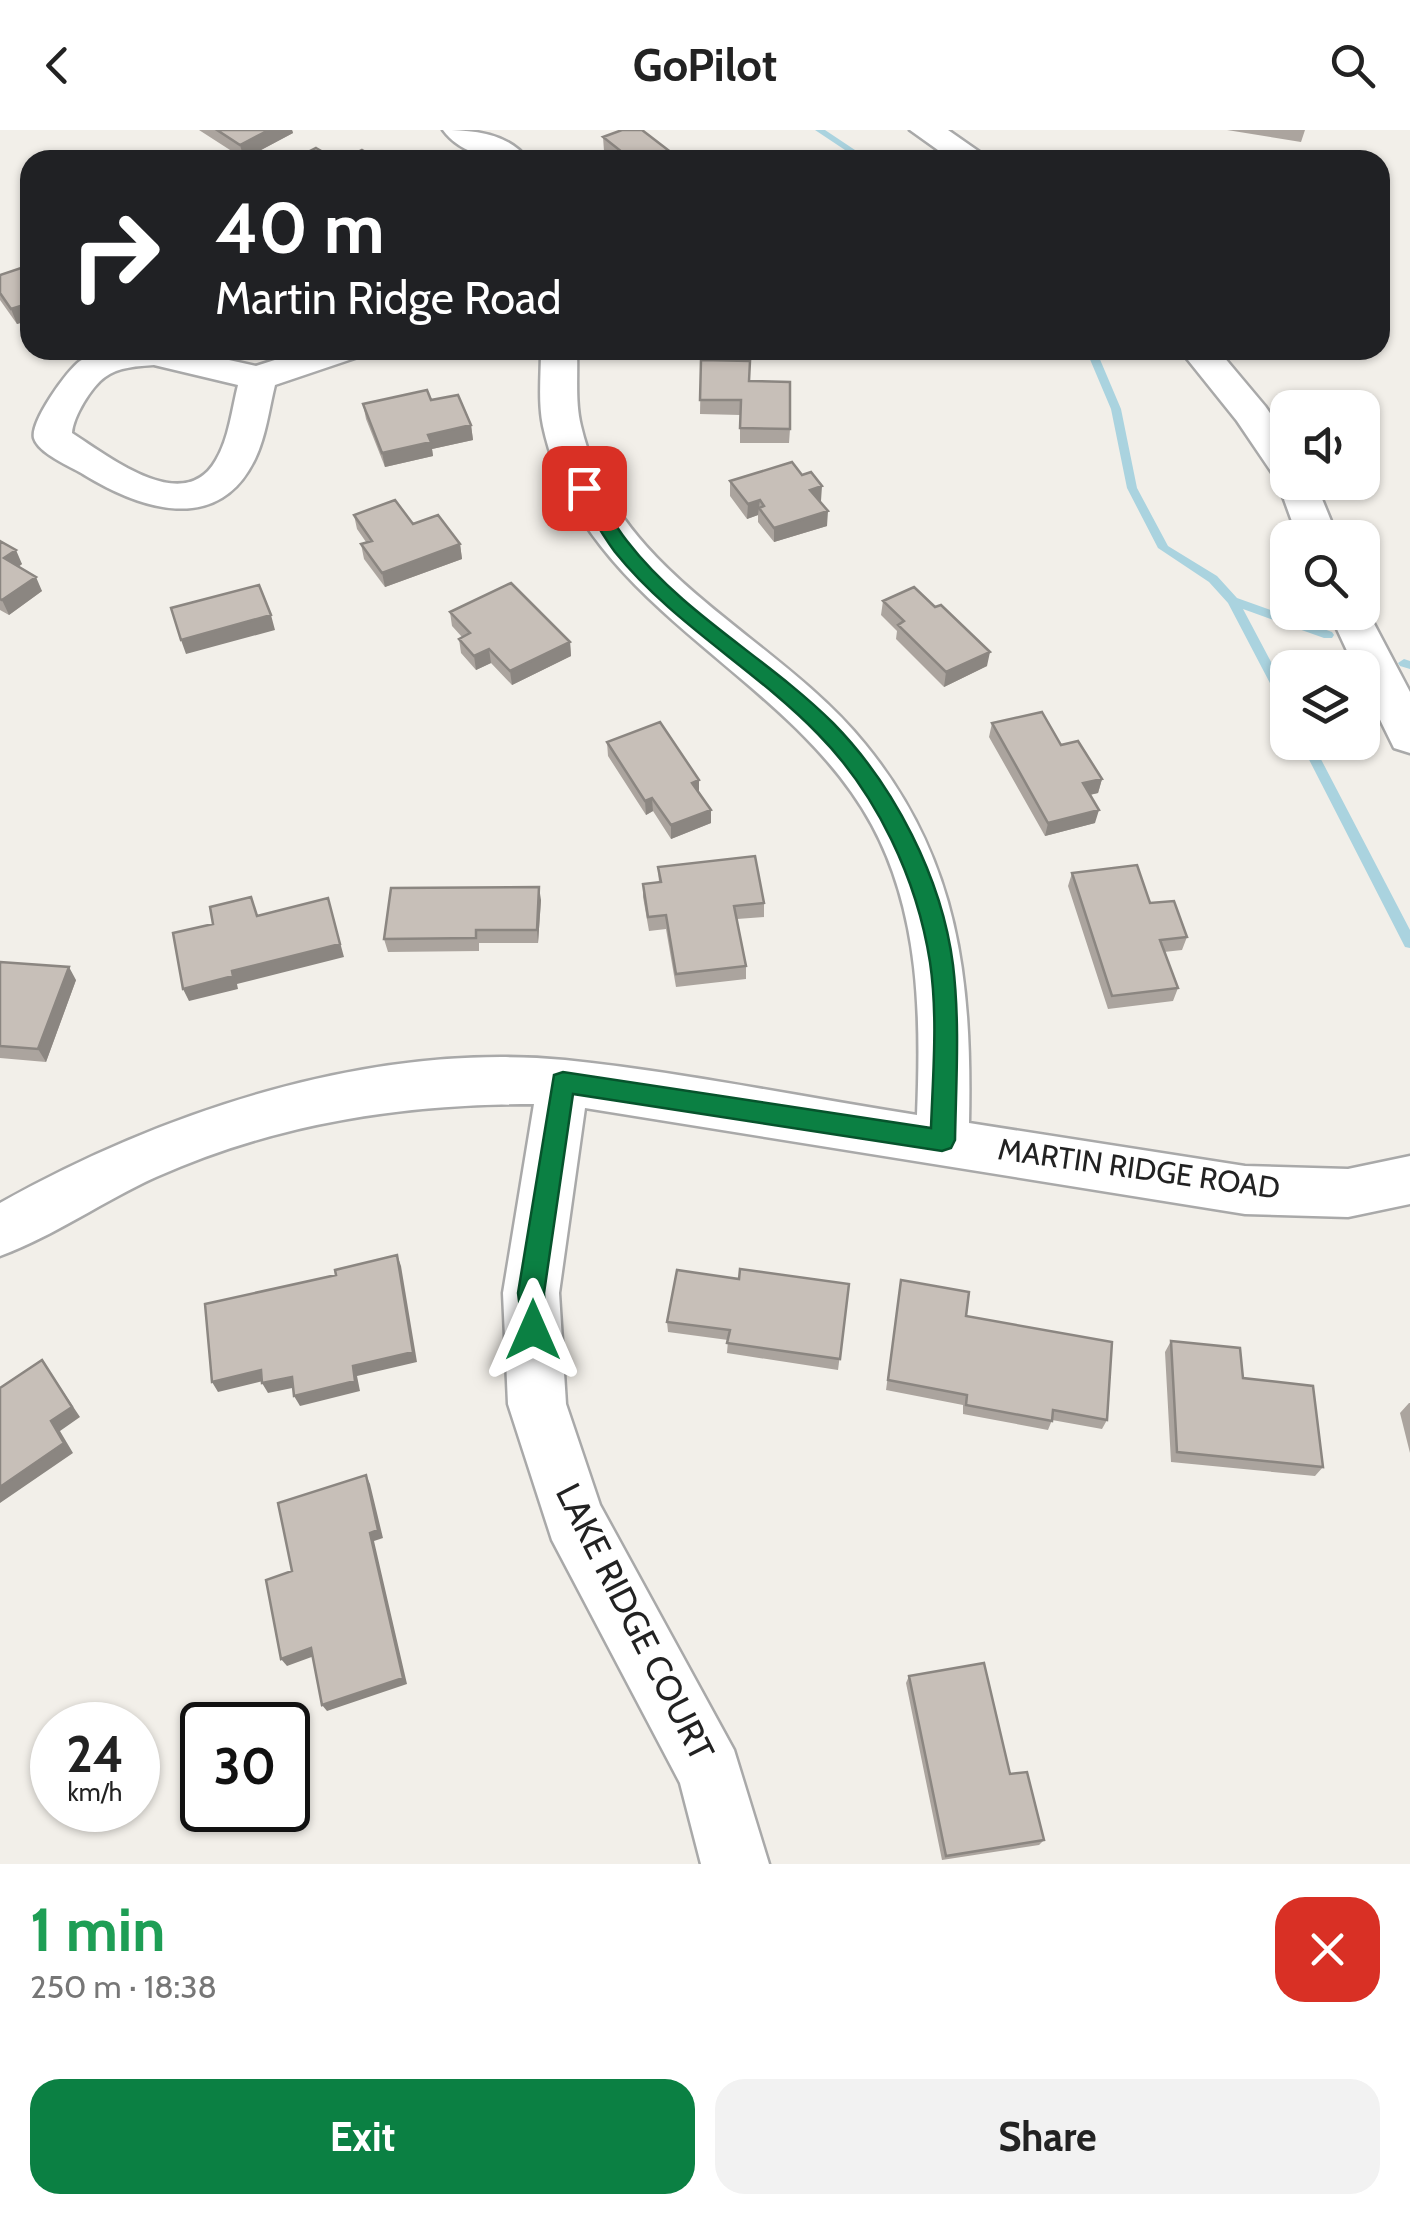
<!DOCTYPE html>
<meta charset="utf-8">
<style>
body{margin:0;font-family:Cabin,sans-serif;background:#f2f2f2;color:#222;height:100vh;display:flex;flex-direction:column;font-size:38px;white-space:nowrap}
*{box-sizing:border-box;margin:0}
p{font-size:32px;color:#767676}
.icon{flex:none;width:55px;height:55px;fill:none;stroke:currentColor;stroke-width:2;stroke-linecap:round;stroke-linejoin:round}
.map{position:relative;height:1734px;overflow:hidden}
.drawer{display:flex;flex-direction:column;background:#fff;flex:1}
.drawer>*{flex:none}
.top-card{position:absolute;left:20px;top:20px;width:1370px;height:210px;border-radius:30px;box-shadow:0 2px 8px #0004;background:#202124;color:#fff;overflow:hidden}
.controls{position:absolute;left:1270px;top:260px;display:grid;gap:20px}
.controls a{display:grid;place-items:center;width:110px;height:110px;border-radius:20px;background:#fff;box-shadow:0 2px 8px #0004;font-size:50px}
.speed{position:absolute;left:30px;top:1572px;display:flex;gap:20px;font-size:50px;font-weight:700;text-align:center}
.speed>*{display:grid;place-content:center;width:130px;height:130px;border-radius:50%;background:#fff;box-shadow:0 2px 8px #0004;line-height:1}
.speed small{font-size:25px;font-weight:400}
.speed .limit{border:5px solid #111;border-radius:15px;background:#fff;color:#111}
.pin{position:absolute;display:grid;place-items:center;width:85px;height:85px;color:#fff;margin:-42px;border-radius:20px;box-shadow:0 5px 15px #0006}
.me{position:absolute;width:110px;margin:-55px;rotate:0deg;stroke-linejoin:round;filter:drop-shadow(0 0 8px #0008)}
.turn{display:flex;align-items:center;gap:35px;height:210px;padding:0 30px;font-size:45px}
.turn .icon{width:130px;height:130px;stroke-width:2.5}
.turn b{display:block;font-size:70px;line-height:85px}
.round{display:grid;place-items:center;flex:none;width:105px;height:105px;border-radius:30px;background:#f2f2f2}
.head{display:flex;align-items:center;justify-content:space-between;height:170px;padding:0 30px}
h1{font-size:60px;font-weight:700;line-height:75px;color:#1e9e55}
.button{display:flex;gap:20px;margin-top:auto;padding:20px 30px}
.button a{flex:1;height:115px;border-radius:30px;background:#0b8043;color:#fff;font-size:40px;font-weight:700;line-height:115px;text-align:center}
.button a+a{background:#f2f2f2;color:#222}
header{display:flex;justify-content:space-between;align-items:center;height:130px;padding:0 30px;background:#fff;font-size:45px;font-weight:700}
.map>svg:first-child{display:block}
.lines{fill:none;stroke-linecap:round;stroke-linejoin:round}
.stream{fill:#aad3df;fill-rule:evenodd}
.minor-casing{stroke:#a9a9a9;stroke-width:5}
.minor{fill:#fff;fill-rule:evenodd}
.wall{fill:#aba49e}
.shaded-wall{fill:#8b8681}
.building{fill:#c7bfb8;stroke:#8b8681;stroke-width:2.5}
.route{fill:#0b8043;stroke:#07532c;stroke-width:2.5}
.labels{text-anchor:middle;stroke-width:10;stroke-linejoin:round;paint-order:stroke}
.street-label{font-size:30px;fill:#222;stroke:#fff}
.near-street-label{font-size:35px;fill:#222;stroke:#fff}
</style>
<header><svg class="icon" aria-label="back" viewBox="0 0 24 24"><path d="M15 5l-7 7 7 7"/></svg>GoPilot<svg class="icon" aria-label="search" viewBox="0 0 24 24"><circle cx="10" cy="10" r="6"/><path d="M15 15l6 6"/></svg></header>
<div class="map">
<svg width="1410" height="1734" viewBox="0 0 1410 1734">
<rect width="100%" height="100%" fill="#f2efe9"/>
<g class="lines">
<path class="stream" d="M815 0H825L870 30H860Z
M1086 220H1096L1121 279 1137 358 1168 416 1217 446 1237 468 1332 502 1334 505 1332 508H1324L1243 479 1288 564V580L1282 576 1228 473 1209 452 1158 418 1127 358 1111 279Z
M1404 529 1410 531V539L1400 536 1398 533Z
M1300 612H1312L1410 800V818L1405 817Z"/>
<defs>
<path id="minor" d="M443 0C473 0 509 3 528 30 498 30 463 27 443 0Z
M910 0H948L991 30H952Z
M109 220H184L256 236 306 220H360L355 228 275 255C269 279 266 306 255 329 218 406 140 379 83 344 71 337 38 323 34 308 30 292 67 240 80 231 88 226 100 223 109 220ZM154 235 238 255C232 279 229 308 216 330 184 387 108 326 72 303 73 287 91 257 105 247 118 237 139 236 154 235Z
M541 220H577C578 245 575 272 581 296 616 446 775 503 865 614 959 729 972 850 969 993L1245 1036 1348 1039 1410 1026V1074L1348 1087 1245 1084 585 978 559 1163 566 1274 600 1375 734 1620 769 1734H701L680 1653 552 1410 508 1274 503 1163 534 974C402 974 277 993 156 1047 103 1071 54 1106 0 1126V1073C166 980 372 912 565 930 682 942 801 967 917 985 921 886 920 784 872 695 788 540 582 479 543 296 538 272 541 245 541 220Z
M1180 220H1218L1265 276 1288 309V352H1315L1338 408H1298L1277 350 1237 291Z
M1362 471 1410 562V623L1394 618 1362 553V538H1355L1329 482H1362Z"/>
</defs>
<use href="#minor" class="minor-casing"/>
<use href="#minor" class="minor"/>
</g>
<path class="wall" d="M199 0H292L293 3 244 29Z
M1227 0H1305L1301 12Z
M603 7 681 30H614L604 21Z
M30 135V190L17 194 0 170V145Z
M721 220H758V228L725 230 749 251 790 299 789 313H740V285L700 284 701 230H724Z
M431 270 471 295 473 310 432 319 433 326 385 337 366 289 363 274Z
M730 351 821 371H820L827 396 774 412 758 392V385L747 389 730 366Z
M354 385 413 394 460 414 462 429 385 457 364 429 361 414 366 412 357 399Z
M0 411 22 434 18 437 42 461 9 485 0 480Z
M883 471 987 536 944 557 896 509 897 501 881 485Z
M450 482 570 512 571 526 512 555 491 533 476 540 461 523 459 509 462 507 452 496Z
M992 593 1061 615 1102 649 1098 663 1090 665 1095 693 1045 706 989 607Z
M607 612 699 650V664L711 693 671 709 653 681 646 685 608 626Z
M658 737 764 773V787L737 789 746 836V849L676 857 666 799 649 801 643 767V754L659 753Z
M1072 743 1150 773 1187 807 1182 820 1164 822 1178 858 1173 871 1108 879 1068 756Z
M541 770 538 813H479V821L388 822 384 809Z
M0 832 76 850 46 932 0 928Z
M739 1149 849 1154 838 1240 727 1223 728 1210 668 1202 667 1192Z
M901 1150 966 1186 1107 1290 1102 1299 1052 1290 1048 1300 963 1284V1275L886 1260Z
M1171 1211 1243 1248 1323 1337 1315 1346 1171 1332 1165 1222Z
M1409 1273H1410V1323L1400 1283Z
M909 1546 1010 1644 1044 1710 1039 1715 942 1730 906 1553Z"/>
<path class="shaded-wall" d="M269 0H292L293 3 244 29 240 15Z
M30 173V190L17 194 11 179Z
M471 295 473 310 432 319 433 326 385 337 382 323 428 305Z
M822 356 821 371 810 374V360Z
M760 370 758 385 747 389 748 374Z
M828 381 827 396 774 412V398Z
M460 414 462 429 385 457 382 443Z
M16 420 22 434 10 443 4 428Z
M36 447 42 461 9 485 2 470Z
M271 485 275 500 186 524 181 510Z
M570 512 571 526 512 555 510 541Z
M489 519 491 533 476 540 474 526Z
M990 522 987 536 944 557 946 542Z
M1102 649 1098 663 1079 667 1083 653Z
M699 650V664L692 653Z
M652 668 653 681 646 685 645 671Z
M711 680V693L671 709V695Z
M1099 680 1095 693 1045 706 1048 693Z
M539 757 541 770 538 813 537 800Z
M328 768 344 827 237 854 238 859 189 871 183 859 232 841Z
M69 837 76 850 46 932 38 919Z
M397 1125 401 1136 417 1232 357 1246 360 1261 300 1276 294 1266 353 1236Z
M42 1230 80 1287 60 1301 73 1323 0 1373V1357L51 1291Z
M261 1240 267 1250 218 1262 212 1252Z
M292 1247 297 1257 268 1263 262 1253Z
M366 1345 370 1354 383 1408 374 1411 407 1554 327 1581 322 1575 370 1403Z
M311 1518 317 1525 287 1536 281 1529Z"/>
<path class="building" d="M217 0H269L240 15Z
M622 0H642L681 30H632L603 7Z
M316 18 337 30H292Z
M362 20 381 30H342Z
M30 135V173L11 179 0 163V145Z
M701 230 750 231 749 251 790 252V299L740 298 741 270H700Z
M427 260 431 270 458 265 471 295 428 305 431 312 382 323 363 274Z
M792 332 802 345 811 342 822 356 810 360 828 381 774 398 759 378 764 376 760 370 748 374 730 351Z
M395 370 413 394 438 385 460 414 382 443 361 414 372 411 354 385Z
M0 411 16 420 4 428 36 447 2 470 0 469Z
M511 453 570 512 510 541 489 519 474 526 459 509 470 503 450 482Z
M259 455 271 485 181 510 171 478Z
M914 457 935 477 941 475 990 522 946 542 898 495 904 491 883 471Z
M1042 582 1061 615 1078 611 1102 649 1083 653 1099 680 1048 693 992 593Z
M660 592 699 650 692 653 711 680 671 695 652 668 645 671 607 612Z
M755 726 764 773 734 776 746 836 676 844 666 785 648 787 643 754 661 752 658 737Z
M1137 735 1150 773 1174 771 1187 807 1160 810 1178 858 1112 866 1072 743Z
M539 757 537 800H476V808L384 809 391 758Z
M251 767 257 786 328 768 340 814 232 841 233 846 183 859 173 803 213 794 210 777Z
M0 832 69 837 38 919 0 916Z
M397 1125 413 1222 353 1236 355 1251 294 1266 292 1247 262 1253 261 1240 212 1252 205 1174 336 1145 335 1140Z
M740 1139 849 1154 840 1229 727 1213 730 1200 667 1192 677 1140 739 1149Z
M901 1150 969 1162 966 1186 1112 1212 1107 1290 1053 1280 1052 1291 966 1275 967 1265 888 1250Z
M1171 1211 1240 1218 1243 1248 1313 1256 1323 1337 1177 1322Z
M42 1230 72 1277 51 1291 64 1313 0 1357V1258Z
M366 1345 378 1400 370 1403 403 1548 322 1575 311 1518 281 1529 266 1450 292 1441 278 1373Z
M984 1533 1010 1644 1027 1642 1044 1710 946 1726 909 1546Z"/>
<path class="route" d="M584 352 591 353C603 372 613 394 627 411 683 484 769 529 833 593 894 655 942 748 953 835 960 893 956 952 955 1010L951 1018 942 1021 573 964 544 1163 546 1200 542 1208 533 1212 524 1208 518 1163 554 945 563 942 931 998C933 943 938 886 930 832 917 749 877 664 818 604 755 539 672 493 615 422 600 402 588 379 575 358Z"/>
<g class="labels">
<g class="street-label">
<text transform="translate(1139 1039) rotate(8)" y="10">MARTIN RIDGE ROAD</text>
</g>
<g class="near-street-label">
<text transform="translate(635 1492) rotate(63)" y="12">LAKE RIDGE COURT</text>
</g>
</g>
</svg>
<div class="controls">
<a><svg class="icon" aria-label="sound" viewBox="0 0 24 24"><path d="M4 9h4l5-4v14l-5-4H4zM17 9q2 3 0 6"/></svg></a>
<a><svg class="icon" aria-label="search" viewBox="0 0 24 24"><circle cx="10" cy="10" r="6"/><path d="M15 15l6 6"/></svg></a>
<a><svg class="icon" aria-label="layers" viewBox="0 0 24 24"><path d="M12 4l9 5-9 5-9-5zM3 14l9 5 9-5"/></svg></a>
</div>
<div class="speed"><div>24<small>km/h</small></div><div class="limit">30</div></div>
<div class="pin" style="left:584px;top:358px;background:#d93025"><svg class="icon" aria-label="arrive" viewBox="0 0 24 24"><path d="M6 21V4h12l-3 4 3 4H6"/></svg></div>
<svg class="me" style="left:533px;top:1200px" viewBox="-20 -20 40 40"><path d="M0-17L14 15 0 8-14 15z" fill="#0b8043" stroke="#fff" stroke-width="4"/></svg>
<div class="top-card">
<div class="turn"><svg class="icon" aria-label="right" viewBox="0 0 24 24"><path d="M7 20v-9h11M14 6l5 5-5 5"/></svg><div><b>40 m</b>Martin Ridge Road</div></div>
</div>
</div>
<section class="drawer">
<div class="head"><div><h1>1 min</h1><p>250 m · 18:38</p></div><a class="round" style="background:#d93025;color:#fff"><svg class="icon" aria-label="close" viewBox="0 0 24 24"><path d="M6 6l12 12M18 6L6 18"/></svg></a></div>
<div class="button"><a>Exit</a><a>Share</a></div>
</section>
